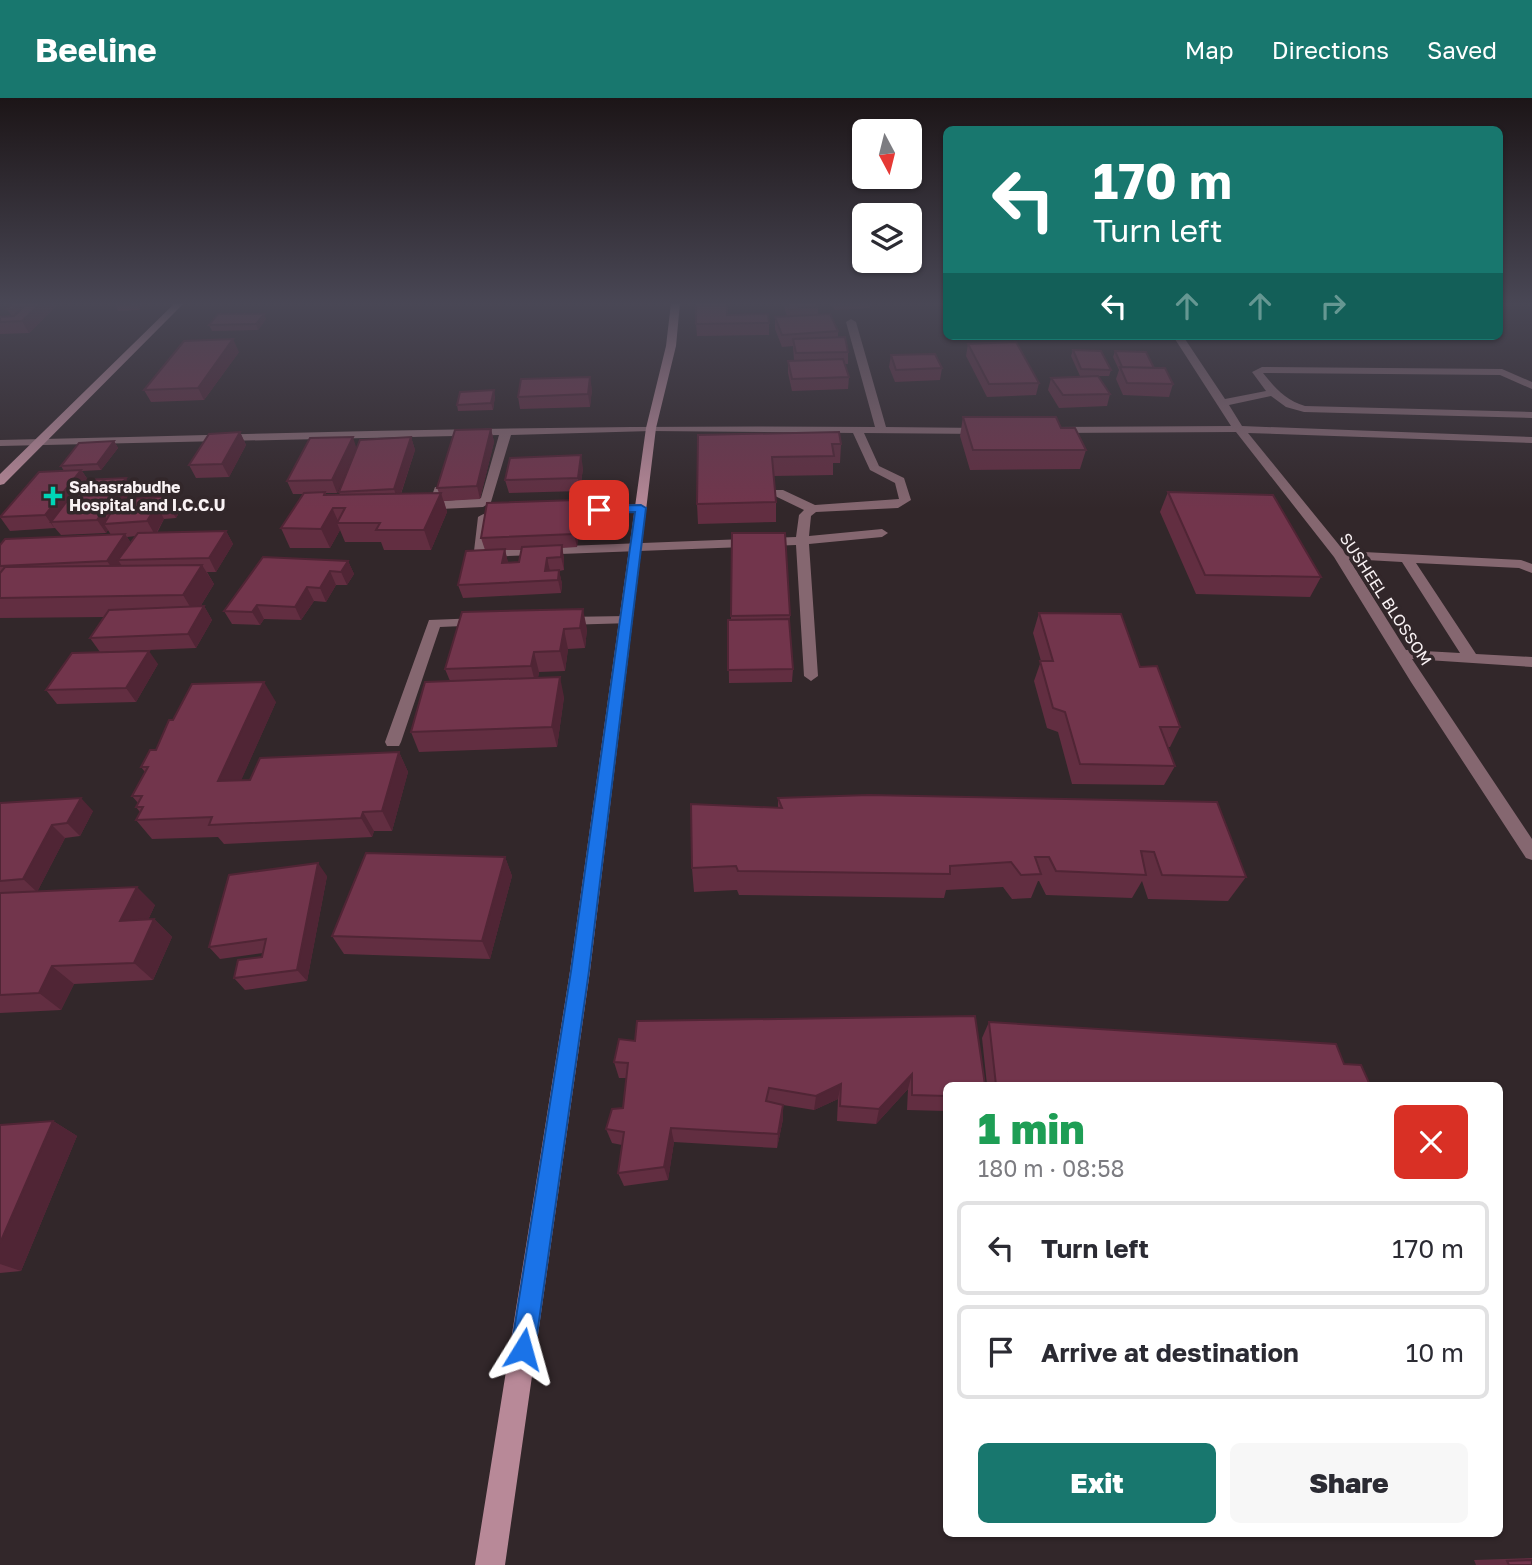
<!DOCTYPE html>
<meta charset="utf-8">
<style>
body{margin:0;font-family:"Golos Text",sans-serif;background:#f7f7f7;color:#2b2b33;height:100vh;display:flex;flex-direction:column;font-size:26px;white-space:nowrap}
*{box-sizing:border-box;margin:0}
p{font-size:23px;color:#7c7c81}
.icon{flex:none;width:38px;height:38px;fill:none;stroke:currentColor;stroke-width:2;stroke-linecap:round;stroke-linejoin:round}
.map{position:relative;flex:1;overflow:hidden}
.drawer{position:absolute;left:943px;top:984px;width:560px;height:455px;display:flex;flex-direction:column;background:#fff;border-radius:10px;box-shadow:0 2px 5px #0004}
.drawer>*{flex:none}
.banner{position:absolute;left:943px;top:28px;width:560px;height:214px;border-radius:10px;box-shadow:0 2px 5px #0004;background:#18776e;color:#fff;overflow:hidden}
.needle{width:46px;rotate:173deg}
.tools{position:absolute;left:852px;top:21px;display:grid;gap:14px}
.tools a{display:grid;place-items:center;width:70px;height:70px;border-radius:10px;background:#fff;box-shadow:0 2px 5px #0004;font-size:35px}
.pin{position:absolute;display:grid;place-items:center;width:60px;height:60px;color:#fff;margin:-30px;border-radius:14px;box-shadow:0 4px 10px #0006}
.me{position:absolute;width:77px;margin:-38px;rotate:8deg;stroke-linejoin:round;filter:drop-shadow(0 0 5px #0008)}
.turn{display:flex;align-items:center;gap:24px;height:147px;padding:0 35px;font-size:32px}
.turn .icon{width:91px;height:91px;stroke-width:2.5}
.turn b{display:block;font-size:49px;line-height:60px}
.lanes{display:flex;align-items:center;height:66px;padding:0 35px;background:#0003;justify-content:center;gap:35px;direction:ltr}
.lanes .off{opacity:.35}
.round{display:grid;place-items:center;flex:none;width:74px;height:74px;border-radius:10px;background:#f7f7f7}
.overview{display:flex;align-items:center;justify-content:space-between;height:119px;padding:0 35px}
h1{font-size:42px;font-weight:800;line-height:52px;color:#1e9e55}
.action{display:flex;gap:14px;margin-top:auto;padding:14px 35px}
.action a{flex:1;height:80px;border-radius:10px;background:#18776e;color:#fff;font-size:28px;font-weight:800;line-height:80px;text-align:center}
.action a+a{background:#f7f7f7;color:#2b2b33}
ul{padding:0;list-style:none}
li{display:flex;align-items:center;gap:21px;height:94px;margin:0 14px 10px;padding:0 21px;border:4px solid #e1e1e2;border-radius:10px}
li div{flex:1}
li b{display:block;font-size:26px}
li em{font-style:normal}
header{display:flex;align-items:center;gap:42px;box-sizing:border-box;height:98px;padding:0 35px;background:#18776e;color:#fff}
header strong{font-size:33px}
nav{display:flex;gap:38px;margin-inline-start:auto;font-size:24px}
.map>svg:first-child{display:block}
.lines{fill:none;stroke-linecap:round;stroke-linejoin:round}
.street{fill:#856770;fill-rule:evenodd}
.secondary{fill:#b88998;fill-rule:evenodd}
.wall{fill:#622e41;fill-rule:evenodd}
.shaded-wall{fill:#502535}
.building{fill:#72354c;stroke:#502535;stroke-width:2}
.route{fill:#1a73e8;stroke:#114b97;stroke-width:2}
.poi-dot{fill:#00d5b7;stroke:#32272a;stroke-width:2.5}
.labels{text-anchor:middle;stroke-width:7;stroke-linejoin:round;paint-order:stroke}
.far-poi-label{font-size:16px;font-weight:bold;fill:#f9f2f4;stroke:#32272a;text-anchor:start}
.far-street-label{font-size:16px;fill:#f9f2f4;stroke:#32272a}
</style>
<header>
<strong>Beeline</strong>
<nav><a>Map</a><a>Directions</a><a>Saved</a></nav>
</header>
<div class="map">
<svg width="1532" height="1467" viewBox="0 0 1532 1467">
<rect width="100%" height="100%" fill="#32272a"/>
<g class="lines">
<path class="street" d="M851 221 856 224 886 329 983 330 989 333 983 336 864 335 879 368 904 380 911 402 898 410 816 414 811 418 809 438 882 431 888 435 882 439 809 446 818 578 811 583 804 578 796 447 484 459 474 453 478 419C486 413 507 410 515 416L509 420 490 422 487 451 796 439 799 417 804 412 775 398V392H783L815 407 899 401 895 385 870 372 853 335 651 333 511 337 491 404 483 409 440 411 430 403 435 389 445 392 443 403 481 400 499 337 0 348V342C292 335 583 326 875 329L846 224Z
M1173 238H1183L1225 301 1266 293 1252 274 1262 269 1502 271 1532 284V291L1500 277 1263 275C1275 290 1285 302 1305 308L1532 314V320L1304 314 1286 309 1271 298 1229 307 1242 328 1532 339V345L1248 335 1344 453 1521 462 1532 466V475L1519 470 1416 465 1476 556 1532 559V569L1412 561 1532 741V762L1526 760 1411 584 1334 459 1236 334 1053 335 1048 332 1053 329 1231 328ZM1349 461 1402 464 1460 555 1406 552Z
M641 406 645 407V413L558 418 552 414 558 410Z
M627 518 632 519V525L564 527 557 523 564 519Z
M480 520 485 521V527L440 529 401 644 399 648H387L385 644 429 522Z"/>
<path class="secondary" d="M175 205H184L4 386 0 387V376Z
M671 205H680L676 248 656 330 590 873 505 1467H475L570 873 646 330 666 248Z"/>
</g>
<path class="wall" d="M13 205H59L29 235 0 236V219L12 218 7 211Z
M144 205 139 212 118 213 115 207Z
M783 205H816L818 209V216L838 233V240L848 254V266H845L849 279 848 291 792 293 788 275V263L794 262 793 248 782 249 775 231V219L787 218Z
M830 205H871L870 210 835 212Z
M727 217 769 225V237L697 238 696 226Z
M266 221 258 232 212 233 209 227Z
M968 246 1039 285 1036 297 987 299 966 258Z
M1073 252 1111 272 1109 278H1080L1071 258Z
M1115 253 1154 270 1173 286 1169 299 1123 297 1116 281 1119 272 1113 259Z
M239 254 204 302 151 304 144 292Z
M891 257 942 270 940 282 895 284 889 269Z
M1051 280 1110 296 1107 308 1059 310 1048 292Z
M592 291 590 309 520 311 518 299Z
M495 298 493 312 458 313 457 307Z
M963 319 1061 330 1086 352 1080 371 970 372 960 338Z
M491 331 494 344 480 401 444 403 447 414 431 452H384L381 444H345L340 432 330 450H290L281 430 303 396H293L287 383 357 350 411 339 415 352 401 396 439 395 437 390ZM346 375 339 394 340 397H326V395H337Z
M240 334 246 347 229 379 196 380 189 367Z
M698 337 841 346 840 365H833V377L773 378 776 404V424L698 426 697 406Z
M114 343 118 350 101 372 82 373 88 382 134 393 129 401 173 398 181 411 176 420 164 421 157 435 226 433 233 446 216 474H207L214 486 200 509 204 508 212 522 196 550 100 554 90 540 104 519 0 520V447L111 437 108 432 106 435 61 437 55 430 10 433 0 419 64 373 61 368ZM136 438 131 445 127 439Z
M583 370 580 393 509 395 505 382Z
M1168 394 1321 479 1310 499 1196 496 1160 414Z
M577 402 580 415 577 449 562 450 564 461V472L559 473 562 486 561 495 463 500 458 487 485 452 481 440ZM505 452H521L519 464 508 465Z
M732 435 790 517 789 531 793 571 792 584 729 585 728 522H731Z
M348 463 354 476 347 487H336L326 504 314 503 301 522 264 521 260 527 232 526 224 513Z
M462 514 587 531 585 550 568 551 565 573 539 574 538 580 564 599 557 649 419 654 411 634 450 583 445 571Z
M1039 515 1140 569 1180 629 1170 649H1168L1175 668 1164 687 1072 686 1058 634 1047 630 1034 583 1041 563 1033 535Z
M158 566 136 604 57 606 46 592Z
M276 604 241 682H250L399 654 408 674 392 733H374L372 739 224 746 218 739 152 741 136 722 140 714 136 709 138 705 132 698 145 674 141 669 156 652Z
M778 700 1217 704 1246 779 1228 803 1148 801 1142 783 1132 800 1046 797 1039 783H1038L1031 800 1012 801 1003 789 946 792 944 800 739 797 737 792 694 794 692 770 778 710Z
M0 705 93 713 80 738 65 740 37 794 155 807 148 822 154 821 172 839 153 882 74 886 61 912 0 915Z
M505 759 512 778 490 861 344 856 332 838Z
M327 778 307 883 245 892 234 880 262 859 263 855 220 861 209 849Z
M975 918 947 987V1013L907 1012 908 991 876 1026 837 1023 838 1001 814 1012 783 1007V1021L777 1050 674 1044 668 1082 624 1088 618 1075 622 1047 612 1045 606 1031 623 1010 627 980H619L614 964 635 943Z
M989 924 1344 966 1370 987H987L982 940Z
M53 1023 77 1038 21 1173 0 1175V1027Z
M1532 1460V1467H1476L1474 1462Z"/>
<path class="shaded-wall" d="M41 205H59L29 235 22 223Z
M137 205H144L139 212Z
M264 216 266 221 258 232 256 226Z
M233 241 239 254 204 302 198 290Z
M590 279 592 291 590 309 588 296Z
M494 292 495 298 493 312 491 305Z
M491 331 494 344 480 401 477 388Z
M240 334 246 347 229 379 222 366Z
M353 339 357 352 337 395 332 382Z
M411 339 415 352 398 404 394 391Z
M114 343 118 350 101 372 97 366Z
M581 357 583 370 580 393 578 380Z
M81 372 90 385 51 424 55 431 45 417Z
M126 380 134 393 114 422 110 416H104L110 426H104L108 432 106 435 97 422Z
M325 394 339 425H337L340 432 330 450 321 431 324 397Z
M441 395 447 414 431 452 424 432Z
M173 398 181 411 176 420 168 407Z
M577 402 580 415 577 449 574 436Z
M157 407 164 421 155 437 147 423Z
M226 433 233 446 216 474 209 460Z
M125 436 134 450 118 462 122 468 116 476 107 463Z
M562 447 564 461V472L561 459Z
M505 451 508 465H502Z
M547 460 550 473H545Z
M348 463 354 476 347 487 341 474Z
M202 467 214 486 195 517 183 497Z
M559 472 562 486 561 495 558 482Z
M330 473 336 487 326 504 320 490Z
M307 489 314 503 301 522 295 509Z
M257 507 264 521 260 527 252 514Z
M204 508 212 522 196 550 188 536Z
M583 511 587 531 585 550 580 530Z
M564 531 568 551 565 573 560 553Z
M149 553 158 566 136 604 126 590Z
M534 554 539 574 536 588 531 568Z
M560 579 564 599 557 649 552 629Z
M264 584 276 604 232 703 218 683Z
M399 654 408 674 392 733 382 713Z
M81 700 93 713 80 738 67 725Z
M363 714 374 733 372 739 361 720Z
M52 727 65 740 37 794 23 781Z
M505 759 512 778 490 861 482 843Z
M318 765 327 778 307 883 297 872Z
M137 789 155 807 139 841 120 823Z
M154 821 172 839 153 882 134 865Z
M52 868 74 886 61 912 39 895Z
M912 976 908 991 876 1026 879 1011Z
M841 986 838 1001 814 1012 816 998Z
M783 1007V1021L777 1050 778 1036Z
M53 1023 77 1038 21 1173 0 1166V1145Z
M671 1030 674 1044 668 1082 664 1069Z"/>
<path class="building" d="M13 205H41L22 223 0 224V219L14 218 22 210 7 211Z
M116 205H137L115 207Z
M696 205H727V217L768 216 769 225 696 226Z
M787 205H816L818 209 789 211Z
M218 216H264L256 226 209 227Z
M830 216 838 233 782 237 775 219Z
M845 239 848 254 796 255 793 241Z
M233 241 198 290 144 292 184 243Z
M1016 244 1039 285 989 286 968 246Z
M1073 252 1101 253 1111 272 1081 271Z
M1115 253 1146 254 1154 270 1122 269Z
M935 256 942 270 896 272 891 257Z
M843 261 849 279 792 281 788 263Z
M1120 269 1165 270 1173 286 1127 285Z
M1098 278 1110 296 1063 297 1051 280Z
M590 279 588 296 518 299 521 281Z
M494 292 491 305 457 307 460 294Z
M963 319H1056L1061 330H1075L1086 352H973Z
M491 331 477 388 437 390 455 332Z
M240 334 222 366 189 367 209 336Z
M839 334 841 346H832L834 358 772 359 776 404 697 406 698 337Z
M353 339 332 382 287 383 310 340Z
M411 339 394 391 339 394 360 342Z
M114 343 97 366 61 368 79 345Z
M581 357 578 380 505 382 510 360Z
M81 372 45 417 0 419 39 374Z
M126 380 97 422 51 424 83 382Z
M325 394 324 397 441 395 424 432H376L380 425H337L345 410H333L321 431 281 430 304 395Z
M1168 394 1273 397 1321 479 1205 477Z
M173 398 168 407H157L147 423 104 426 110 416H104L113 402Z
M577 402 574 436 481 440 487 405Z
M226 433 209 460 118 462 138 435Z
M732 435H785L790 517 731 518Z
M125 436 107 463 0 468V447L5 441Z
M562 447 561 459 547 460 545 473 559 472 558 482 458 487 466 453 505 451 502 465 519 464 522 449Z
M263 459 348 463 341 474 330 473 320 490 307 489 295 509 257 507 252 514 224 513Z
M202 467 183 497 0 500V475L5 469Z
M204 508 188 536 90 540 109 512Z
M583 511 580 530 564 531 560 553 534 554 531 568 445 571 462 514Z
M1039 515 1121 516 1140 569 1157 568 1180 629H1160L1175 668 1080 666 1065 614 1053 610 1040 563H1053Z
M789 521 793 571 728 572V522Z
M149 553 126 590 46 592 72 555Z
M560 579 552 629 411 634 425 584Z
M264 584 218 683 250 682 260 660 399 654 382 713 363 714 361 720 209 727 212 719 136 722 143 709H136L142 698H132L148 669H141L150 652H156L169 622H173L192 586Z
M869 697 1217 704 1246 779 1162 777 1154 754 1141 753 1146 777 1056 773 1049 759H1035L1041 776 1021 777 1011 764 950 768V776L738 773 736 768 692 770 691 706 782 710 778 700Z
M81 700 67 725 52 727 23 781 0 783V705Z
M366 755 505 759 482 843 332 838Z
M318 765 297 872 234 880 238 862 262 859 266 841 209 849 229 777Z
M137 789 120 823 154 821 134 865 52 868 39 895 0 897V795Z
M975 918 985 987H947V998L912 997V976L879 1011 840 1008 841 986 816 998 769 990 766 1003 783 1007 778 1036 671 1030 664 1069 618 1075 624 1034 606 1031 612 1011 623 1010 628 965 614 964 619 941 635 943 637 923Z
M989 924 1336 946 1344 966 1361 967 1370 987H1069L1068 986V987H996Z
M53 1023 0 1145V1027Z
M1532 1462V1467H1509L1507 1463Z"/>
<linearGradient id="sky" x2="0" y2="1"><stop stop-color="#1c1517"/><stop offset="0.5" stop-color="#494755"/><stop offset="1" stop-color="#494755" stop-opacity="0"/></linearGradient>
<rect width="1532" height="411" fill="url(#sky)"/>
<path class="route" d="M641 407 646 410 589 873 535 1251 531 1259 523 1263 515 1259 511 1251 571 873 635 414 599 415 594 412 599 408Z"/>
<path class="poi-dot" d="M49.5 387.5h7v7h7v7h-7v7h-7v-7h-7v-7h7z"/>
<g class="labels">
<g class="far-poi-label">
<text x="69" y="395">Sahasrabudhe<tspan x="69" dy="18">Hospital and I.C.C.U</tspan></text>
</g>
<g class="far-street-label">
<text transform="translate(1386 501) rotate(57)" y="6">SUSHEEL BLOSSOM</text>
</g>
</g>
</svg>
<div class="tools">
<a><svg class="needle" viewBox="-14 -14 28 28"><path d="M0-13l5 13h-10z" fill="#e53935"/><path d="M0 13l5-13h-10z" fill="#7c7c81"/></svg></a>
<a><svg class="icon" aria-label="layers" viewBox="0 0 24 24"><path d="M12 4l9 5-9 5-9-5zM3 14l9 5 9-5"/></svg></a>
</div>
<div class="pin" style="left:599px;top:412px;background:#d93025"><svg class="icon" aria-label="arrive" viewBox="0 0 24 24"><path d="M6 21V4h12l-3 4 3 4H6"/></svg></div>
<svg class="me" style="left:523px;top:1251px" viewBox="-20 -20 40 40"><path d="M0-17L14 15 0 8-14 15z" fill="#1a73e8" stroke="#fff" stroke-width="4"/></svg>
<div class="banner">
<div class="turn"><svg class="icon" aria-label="left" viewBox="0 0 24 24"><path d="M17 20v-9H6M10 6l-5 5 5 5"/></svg><div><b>170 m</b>Turn left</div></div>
<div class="lanes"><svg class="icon" aria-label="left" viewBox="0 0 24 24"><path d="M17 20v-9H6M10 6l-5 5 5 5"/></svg><svg class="icon off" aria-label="ahead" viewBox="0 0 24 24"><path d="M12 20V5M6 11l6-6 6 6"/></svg><svg class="icon off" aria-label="ahead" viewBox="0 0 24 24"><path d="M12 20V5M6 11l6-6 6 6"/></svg><svg class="icon off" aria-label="right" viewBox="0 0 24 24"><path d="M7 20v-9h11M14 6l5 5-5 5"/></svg></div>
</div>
<section class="drawer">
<div class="overview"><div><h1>1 min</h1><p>180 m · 08:58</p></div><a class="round" style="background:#d93025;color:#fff"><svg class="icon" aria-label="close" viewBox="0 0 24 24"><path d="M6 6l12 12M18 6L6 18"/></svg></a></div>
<ul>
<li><svg class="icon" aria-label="left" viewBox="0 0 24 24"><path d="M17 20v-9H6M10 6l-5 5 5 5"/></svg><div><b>Turn left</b></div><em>170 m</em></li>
<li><svg class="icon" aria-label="arrive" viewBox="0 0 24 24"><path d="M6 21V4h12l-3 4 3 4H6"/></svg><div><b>Arrive at destination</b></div><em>10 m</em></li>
</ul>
<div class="action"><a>Exit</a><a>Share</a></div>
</section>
</div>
